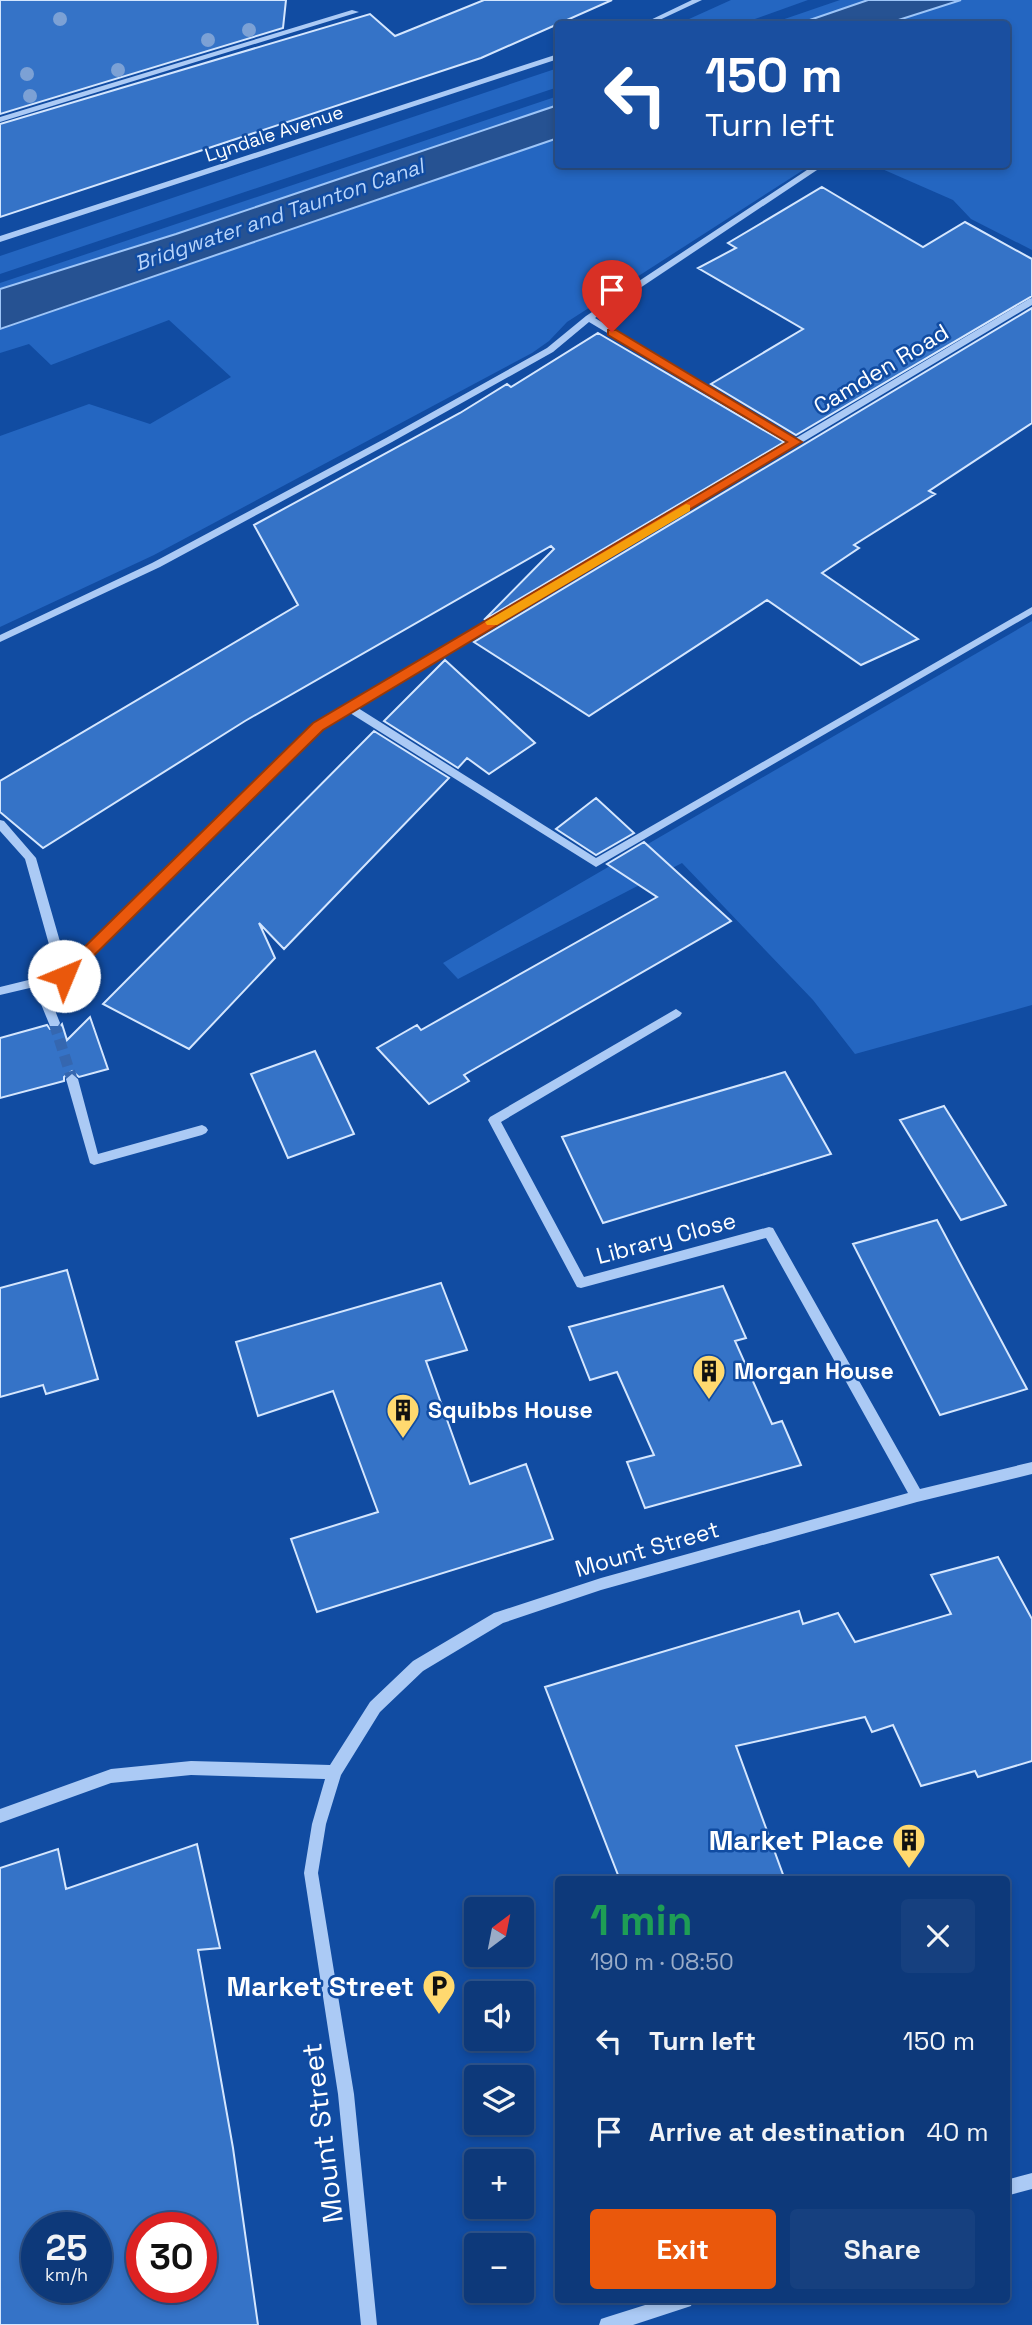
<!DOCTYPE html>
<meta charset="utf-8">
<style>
body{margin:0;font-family:"Space Grotesk",sans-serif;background:#16407f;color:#f1f3f6;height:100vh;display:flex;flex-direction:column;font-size:26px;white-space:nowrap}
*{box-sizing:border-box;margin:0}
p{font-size:23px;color:#9aacc7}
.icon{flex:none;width:38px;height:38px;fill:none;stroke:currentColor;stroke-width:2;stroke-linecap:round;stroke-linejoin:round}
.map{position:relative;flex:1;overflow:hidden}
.side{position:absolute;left:555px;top:1876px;width:455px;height:427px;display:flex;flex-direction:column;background:#0d397a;border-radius:7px;box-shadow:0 4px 10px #0003,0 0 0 2px #2d538b}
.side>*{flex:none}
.hud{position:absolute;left:555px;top:21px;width:455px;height:147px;border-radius:7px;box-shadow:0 4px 10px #0003,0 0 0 2px #2d538b;background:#1a4fa0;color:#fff;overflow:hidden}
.needle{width:46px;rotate:32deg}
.buttons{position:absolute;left:464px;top:1897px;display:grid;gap:14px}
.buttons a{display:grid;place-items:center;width:70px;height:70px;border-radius:7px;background:#0d397a;box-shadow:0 4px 10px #0003,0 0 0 2px #2d538b;font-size:35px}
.speed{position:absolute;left:21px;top:2212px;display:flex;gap:14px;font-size:35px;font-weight:700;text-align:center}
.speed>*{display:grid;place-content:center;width:91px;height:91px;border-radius:50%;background:#0d397a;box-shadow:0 4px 10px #0003,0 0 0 2px #2d538b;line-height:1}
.speed small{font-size:18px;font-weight:400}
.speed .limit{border:10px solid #d22;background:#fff;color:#111}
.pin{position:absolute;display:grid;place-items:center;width:60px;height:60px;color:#fff;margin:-72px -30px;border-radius:50% 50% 50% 0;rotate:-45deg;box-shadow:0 0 7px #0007}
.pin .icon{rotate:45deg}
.me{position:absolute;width:77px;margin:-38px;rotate:45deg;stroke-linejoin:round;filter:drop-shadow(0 0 5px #0008)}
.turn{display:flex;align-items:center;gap:24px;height:147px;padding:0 35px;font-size:32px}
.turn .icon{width:91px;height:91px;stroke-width:2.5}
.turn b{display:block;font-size:49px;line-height:60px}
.round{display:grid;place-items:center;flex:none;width:74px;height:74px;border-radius:7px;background:#16407f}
.headline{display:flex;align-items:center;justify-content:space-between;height:119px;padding:0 35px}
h1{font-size:42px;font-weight:600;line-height:52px;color:#1e9e55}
.primary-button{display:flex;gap:14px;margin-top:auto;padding:14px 35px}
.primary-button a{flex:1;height:80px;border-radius:7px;background:#ea580c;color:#fff;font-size:28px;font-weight:600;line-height:80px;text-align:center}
.primary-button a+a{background:#16407f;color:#f1f3f6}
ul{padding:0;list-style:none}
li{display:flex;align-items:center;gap:21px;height:91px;padding:0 35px}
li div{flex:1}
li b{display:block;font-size:26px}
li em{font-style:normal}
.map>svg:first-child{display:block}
.green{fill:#2466c1}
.water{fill:#265292;stroke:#9dc5f8;stroke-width:2}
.building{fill:#3573c7;stroke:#d4e6fe;stroke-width:2;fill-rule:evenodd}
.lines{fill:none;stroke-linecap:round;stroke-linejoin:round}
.minor-tunnel{stroke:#3567b0;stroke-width:11;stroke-dasharray:11 6;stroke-linecap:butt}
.minor{fill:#abcaf5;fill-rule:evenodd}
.tree{fill:#7ca1d5}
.route{fill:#ea580c;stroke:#983908;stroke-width:2}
.slow{fill:#f59e0b}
.labels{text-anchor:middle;stroke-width:5;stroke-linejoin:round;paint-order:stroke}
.far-street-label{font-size:19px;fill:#fff;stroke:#114ca2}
.far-water-label{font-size:21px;font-style:italic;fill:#b8d5fb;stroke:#114ca2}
.street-label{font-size:23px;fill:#fff;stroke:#114ca2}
.poi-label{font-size:23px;font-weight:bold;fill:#fff;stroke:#114ca2;text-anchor:start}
.near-poi-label{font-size:28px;font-weight:bold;fill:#fff;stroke:#114ca2;text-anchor:end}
.near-street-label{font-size:28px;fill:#fff;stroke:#114ca2}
</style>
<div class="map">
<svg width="1032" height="2325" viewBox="0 0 1032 2325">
<rect width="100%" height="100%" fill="#114ca2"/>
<path class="green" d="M731 0H808L741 24H678Z
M840 0H868L798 24H770Z
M961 0H1032V250L971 219 953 200 873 165 1006 164V24H886Z
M558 68V87L0 274V256Z
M558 96V105L176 234 0 289V283Z
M558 138V164L811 165 567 322 549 341 532 353 154 555 0 627V436L89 404 150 424 231 377 169 320 51 365 29 344 0 353V330Z
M1032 621V1005L855 1054 813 1000 682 863 458 979 443 963Z"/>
<path class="water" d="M868 0H961L886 24H798Z
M558 105V138L0 329V289L176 234Z"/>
<path class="building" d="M0 0H286L283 28 0 114Z
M484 0H612L481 58 0 217V124L370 14 395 36Z
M822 187 923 247 965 222 1032 259V296L796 435 711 384 803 329 698 268 736 248 728 243Z
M1032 308V423L929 491 935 494 854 545 859 548 822 573 918 639 861 665 767 600 589 716 474 642Z
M598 333 784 442 484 620 554 549 551 546 245 721 43 848 0 812V781L298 605 254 525 460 413 507 384 511 387Z
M445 660 535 743 489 774 467 758 458 768 384 721Z
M374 731 449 778 284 949 259 923 275 958 189 1049 103 1004Z
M596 798 634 833 596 855 556 829Z
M644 842 731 921 464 1075 469 1081 429 1104 377 1048 417 1025 421 1030 657 897 607 864Z
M90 1017 108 1069 79 1077 72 1071 64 1077V1081L0 1098V1038L47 1025 50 1029H58L62 1024 67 1040Z
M315 1051 354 1134 288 1158 251 1074Z
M785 1072 831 1154 603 1223 562 1137Z
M944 1106 1006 1205 961 1220 900 1120Z
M937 1220 1027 1389 940 1415 853 1244Z
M67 1270 98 1379 46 1394 43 1385 0 1397V1288Z
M441 1283 467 1350 426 1361 470 1484 526 1464 553 1539 317 1612 291 1539 378 1512 333 1391 258 1416 236 1342Z
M723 1286 746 1338 735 1341 772 1424 782 1421 801 1465 645 1508 627 1462 654 1455 617 1372 590 1380 569 1327Z
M998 1557 1032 1619V1761L978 1777 975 1771 921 1786 893 1725 872 1732 865 1717 736 1746 785 1880H620L545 1687 799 1611 803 1624 838 1613 855 1642 951 1614 931 1575Z
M197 1844 220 1948 198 1950 233 2148 258 2325H0V1868L58 1849 66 1889ZM37 2228H96V2287H37ZM142 2228H201V2287H142Z"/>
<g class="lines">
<path class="minor-tunnel" d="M54 1023 72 1079"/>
<path class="minor" d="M692 0H702L651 24H642Z
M352 10 359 12 0 122V117Z
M558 54V59L0 242V236Z
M816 164H826L595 318 796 438 1029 299 1032 298V305L358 708 596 858 1032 607V614L596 867 350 713 322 730 68 979 45 985 60 1023 58 1026H50L34 987 0 995V987L57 973 25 859 0 831V820L4 821 36 858 67 966 314 724 789 442 589 322 553 352 392 442 160 567 0 642V635L152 563 386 438 547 348 586 316Z
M676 1009 682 1013 680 1016 501 1122 584 1277 769 1227 773 1228 920 1489 1032 1462V1474L917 1502 601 1590 503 1623 423 1671 380 1712 341 1775 326 1824 318 1873 354 2094 377 2325H361L338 2094 304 1873 312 1824 325 1779 191 1775 111 1783 0 1823V1809L111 1769 191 1761 330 1765 370 1702 413 1661 494 1613 601 1578 908 1493 766 1238 581 1288 577 1287 488 1120 490 1117Z
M72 1074 78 1079 98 1154 202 1125 206 1127 208 1130 206 1133 202 1135 94 1165 90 1163 66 1079Z
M1032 2173V2189L1006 2196V2180Z
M661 2300H693L691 2306 633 2325H599L601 2319 607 2317Z"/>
</g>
<g class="tree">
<circle cx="60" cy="19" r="7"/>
<circle cx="249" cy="30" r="7"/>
<circle cx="208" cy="40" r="7"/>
<circle cx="118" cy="70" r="7"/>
<circle cx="27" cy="74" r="7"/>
<circle cx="30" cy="96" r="7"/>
</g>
<path class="route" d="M608 330H616L802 442 323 730 69 980H59L56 976 59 972 313 723 787 442 608 335Z"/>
<path class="slow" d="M686 504 690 505V511L497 625H487L485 622Z"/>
<defs>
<symbol id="building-pin" viewBox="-11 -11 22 30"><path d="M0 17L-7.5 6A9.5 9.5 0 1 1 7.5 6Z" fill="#ffd96f" stroke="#114ca2"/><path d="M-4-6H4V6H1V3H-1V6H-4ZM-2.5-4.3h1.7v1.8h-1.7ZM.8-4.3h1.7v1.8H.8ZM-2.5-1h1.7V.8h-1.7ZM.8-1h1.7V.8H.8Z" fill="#111"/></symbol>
<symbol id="parking-pin" viewBox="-11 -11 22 30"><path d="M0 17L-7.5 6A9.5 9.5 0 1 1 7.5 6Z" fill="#ffd96f" stroke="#114ca2"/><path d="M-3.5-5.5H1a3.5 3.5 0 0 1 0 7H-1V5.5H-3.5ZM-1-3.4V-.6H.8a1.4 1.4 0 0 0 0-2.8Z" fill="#111"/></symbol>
</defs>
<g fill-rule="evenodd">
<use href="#building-pin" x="690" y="1352" width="38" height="52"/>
<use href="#building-pin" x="384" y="1391" width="38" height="52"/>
<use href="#building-pin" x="890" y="1821" width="38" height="52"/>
<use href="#parking-pin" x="420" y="1967" width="38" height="52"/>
</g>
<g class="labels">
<g class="far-street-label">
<text transform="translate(274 133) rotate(-18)" y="7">Lyndale Avenue</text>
</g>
<g class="far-water-label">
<text transform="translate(279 215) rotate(-19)" y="7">Bridgwater and Taunton Canal</text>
</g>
<g class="street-label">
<text transform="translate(881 369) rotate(-31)" y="8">Camden Road</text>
<text transform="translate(666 1238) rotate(-15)" y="8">Library Close</text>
<text transform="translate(647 1549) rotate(-16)" y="8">Mount Street</text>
</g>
<g class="poi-label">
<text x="734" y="1379">Morgan House</text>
<text x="428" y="1418">Squibbs House</text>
</g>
<g class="near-poi-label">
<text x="884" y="1850">Market Place</text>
<text x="414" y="1996">Market Street</text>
</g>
<g class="near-street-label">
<text transform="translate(322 2133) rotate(-97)" y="10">Mount Street</text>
</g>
</g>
</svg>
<div class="buttons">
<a><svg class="needle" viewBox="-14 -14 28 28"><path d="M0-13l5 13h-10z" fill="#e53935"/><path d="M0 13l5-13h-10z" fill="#9aacc7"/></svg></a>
<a><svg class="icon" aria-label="sound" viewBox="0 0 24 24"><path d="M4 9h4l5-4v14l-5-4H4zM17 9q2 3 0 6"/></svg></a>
<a><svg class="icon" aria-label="layers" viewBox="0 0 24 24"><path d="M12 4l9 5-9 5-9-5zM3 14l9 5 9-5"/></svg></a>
<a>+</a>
<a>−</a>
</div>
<div class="speed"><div>25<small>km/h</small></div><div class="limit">30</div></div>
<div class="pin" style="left:612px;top:332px;background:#d93025"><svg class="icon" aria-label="arrive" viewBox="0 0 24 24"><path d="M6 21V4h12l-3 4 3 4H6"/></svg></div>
<svg class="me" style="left:64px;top:976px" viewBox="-20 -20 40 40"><circle r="19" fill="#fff"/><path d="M0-13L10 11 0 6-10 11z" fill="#ea580c"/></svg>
<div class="hud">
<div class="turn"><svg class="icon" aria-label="left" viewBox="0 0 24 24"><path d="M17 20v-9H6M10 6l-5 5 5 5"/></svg><div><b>150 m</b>Turn left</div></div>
</div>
<section class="side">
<div class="headline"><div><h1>1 min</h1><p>190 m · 08:50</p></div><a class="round"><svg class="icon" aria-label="close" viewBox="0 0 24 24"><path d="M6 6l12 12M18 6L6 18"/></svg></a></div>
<ul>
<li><svg class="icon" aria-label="left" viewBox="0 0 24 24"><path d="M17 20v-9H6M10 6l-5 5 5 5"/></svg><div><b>Turn left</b></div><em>150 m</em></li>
<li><svg class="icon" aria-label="arrive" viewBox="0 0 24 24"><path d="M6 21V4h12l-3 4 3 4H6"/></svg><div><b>Arrive at destination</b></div><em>40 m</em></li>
</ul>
<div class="primary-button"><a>Exit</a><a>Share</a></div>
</section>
</div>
